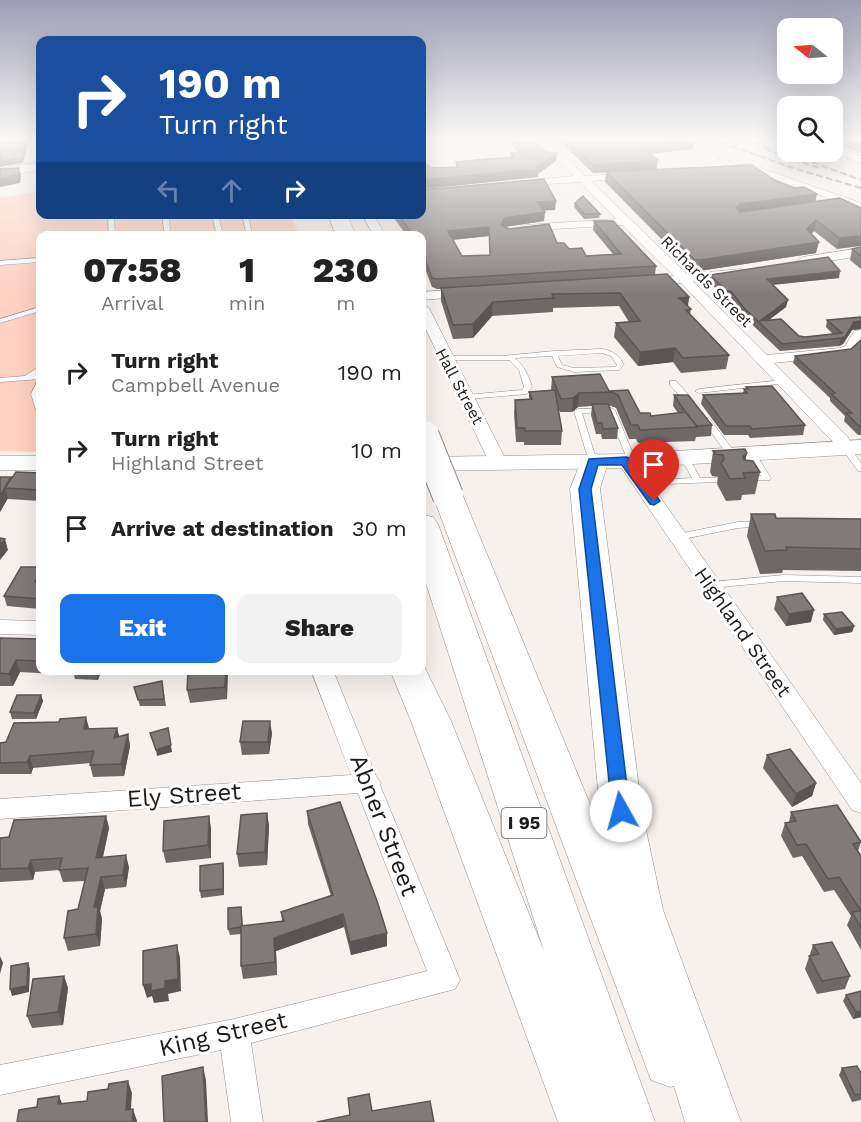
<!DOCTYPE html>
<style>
body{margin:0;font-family:"Work Sans",sans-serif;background:#f2f2f2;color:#222;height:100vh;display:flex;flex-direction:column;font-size:22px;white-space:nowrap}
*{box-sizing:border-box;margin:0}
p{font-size:20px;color:#767676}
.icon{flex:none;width:33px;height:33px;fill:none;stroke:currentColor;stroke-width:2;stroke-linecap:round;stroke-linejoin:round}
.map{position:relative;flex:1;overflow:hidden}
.drawer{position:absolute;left:36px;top:231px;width:390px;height:444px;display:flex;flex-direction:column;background:#fff;border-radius:12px;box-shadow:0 6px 24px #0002}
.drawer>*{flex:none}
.banner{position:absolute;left:36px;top:36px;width:390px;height:183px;border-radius:12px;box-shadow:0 6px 24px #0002;background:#1a4fa0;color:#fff;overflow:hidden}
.needle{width:39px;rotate:287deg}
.buttons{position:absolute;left:777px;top:18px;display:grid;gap:12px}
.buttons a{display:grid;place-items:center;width:66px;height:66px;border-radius:12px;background:#fff;box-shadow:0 6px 24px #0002;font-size:30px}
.pin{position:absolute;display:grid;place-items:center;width:51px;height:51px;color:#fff;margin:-62px -26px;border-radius:50% 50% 50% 0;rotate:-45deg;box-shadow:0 0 6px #0007}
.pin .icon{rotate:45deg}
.me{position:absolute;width:66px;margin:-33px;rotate:353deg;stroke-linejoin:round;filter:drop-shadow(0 0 4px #0008)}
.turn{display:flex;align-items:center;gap:21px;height:126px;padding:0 24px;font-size:27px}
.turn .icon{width:78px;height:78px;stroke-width:2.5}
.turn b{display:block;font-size:42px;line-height:51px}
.lanes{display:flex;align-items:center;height:57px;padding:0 24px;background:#0003;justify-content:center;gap:30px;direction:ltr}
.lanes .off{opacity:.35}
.eta{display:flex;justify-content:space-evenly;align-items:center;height:102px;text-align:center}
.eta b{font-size:36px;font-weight:800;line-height:42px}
.action{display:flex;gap:12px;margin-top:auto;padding:12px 24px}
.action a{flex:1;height:69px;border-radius:12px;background:#1a73e8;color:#fff;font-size:24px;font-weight:800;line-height:69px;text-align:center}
.action a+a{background:#f2f2f2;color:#222}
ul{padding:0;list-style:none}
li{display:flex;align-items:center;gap:18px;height:78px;padding:0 24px}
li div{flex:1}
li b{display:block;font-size:22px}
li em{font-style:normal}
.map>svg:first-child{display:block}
.green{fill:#fed1c2}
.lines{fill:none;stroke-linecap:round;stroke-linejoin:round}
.lane-casing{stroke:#948e8c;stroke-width:1}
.street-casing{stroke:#948e8c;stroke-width:1}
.secondary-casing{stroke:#948e8c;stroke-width:1}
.highway-casing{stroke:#948e8c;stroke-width:1}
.lane{fill:#fff;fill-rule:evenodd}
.street{fill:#fff;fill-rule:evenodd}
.secondary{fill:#fff;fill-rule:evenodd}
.highway{fill:#fff;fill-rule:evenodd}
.rail{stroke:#888482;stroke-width:2;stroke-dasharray:7 3;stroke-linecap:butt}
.highway-bridge-casing{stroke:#948e8c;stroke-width:32;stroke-linecap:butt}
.highway-bridge{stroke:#fff;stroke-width:30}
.wall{fill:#6e6967;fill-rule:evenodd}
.shaded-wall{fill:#5a5554}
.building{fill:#807a78;stroke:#5a5554;stroke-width:1.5;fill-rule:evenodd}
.route{fill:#1a73e8;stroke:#114b97;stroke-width:1.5}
.labels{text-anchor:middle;stroke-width:6;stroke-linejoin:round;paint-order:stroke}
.far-street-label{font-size:16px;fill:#1d1b1a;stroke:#fff}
.shield{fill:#fff;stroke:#615f5f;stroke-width:1.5}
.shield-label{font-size:18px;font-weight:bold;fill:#1d1b1a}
.street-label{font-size:20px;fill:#1d1b1a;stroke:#fff}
.near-street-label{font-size:24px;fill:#1d1b1a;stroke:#fff}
</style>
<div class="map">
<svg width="861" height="1122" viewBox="0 0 861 1122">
<rect width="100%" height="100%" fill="#f7f1ee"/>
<path class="green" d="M40 191V214H253L255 219 292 217 299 235 40 236V452L0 451V198Z"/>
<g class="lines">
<defs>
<path id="lane" d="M719 158H723L740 168 736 169 719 160Z
M108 214H114L115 236H109Z
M162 214H168L171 236H165Z
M212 214H218L223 236H217Z
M242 214H247L253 236H247Z
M40 258V262L0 265V261Z
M40 307V311L0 323V319Z
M602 349C613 351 619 355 624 365L619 370 574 372 557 367 552 356 515 358C524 366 529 376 532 387L527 394 468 399H465V395L522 390 524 387 519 370 509 360H445L442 358 445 356H502L554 351ZM602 353 611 356 617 365 615 367 574 368 562 365 558 356Z
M40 366V371L35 375H40V379L0 382V378L25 376Z
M784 380 786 381V383L699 393 695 391 699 389Z
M670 381H676L694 401V405H688L670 385Z
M37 382H40V390L39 394 40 400V412L36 410 31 394Z
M611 408 615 410 636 461 635 463H629L628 461 608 412 582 413 597 462 593 464 589 462 574 411 578 409Z
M703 418H709L736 454 737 456 736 458H730L702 420Z
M843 446H849L861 463V471H858L843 450 842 448Z
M749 453H755L771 478 770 480H745L744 478 745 476H761L748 455Z
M682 456H688L700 478H717L718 480 717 482 642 485 638 483 642 481 692 478 681 458Z
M762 521 765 522 766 524 765 526 738 528 678 540 674 537 678 534 738 522Z
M784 575 861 577V583L784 581 711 588 706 585 711 582Z"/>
<path id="street" d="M537 139H548L585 176 635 173V177L631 178 591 181 687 274 741 269 742 272 741 275 693 281 767 355 840 348 845 346 854 331 861 330C861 342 860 350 848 355L774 363 847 436 854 448 852 452H840L834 443 681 283 644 286 643 283 644 280 674 276 622 225 521 231V227L525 225 616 219 580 182 516 186 515 184 520 181 574 176Z
M832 144 861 156V163L832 151Z
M750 164 861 203V210L749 170 738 171 733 168 738 165Z
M362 214H373L386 236H374Z
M861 248V256L803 265 797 261 803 257Z
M467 289 472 290 474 293 472 296 422 300V292Z
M422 304 429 308 508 464 505 468H493L490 464 422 321Z
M626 456 632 457 861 783V813L852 810 617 461 620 457Z
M0 620 40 621V635L0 634Z
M311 670H333L376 776 381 783 380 785 460 980 455 989 251 1043 263 1122H231L221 1050 0 1095V1065L234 1019 427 971 358 793 0 819V799L351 775Z"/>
<path id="secondary" d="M40 162V170L0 177V169Z
M861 440V454L626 468 422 471V457L626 454Z
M0 456H40V470H0Z"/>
<path id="highway" d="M328 214H347L356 236H336Z
M593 453 603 456 608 462 600 489 642 811 663 910 741 1122H685L674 1086 670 1087 651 1080 433 496 437 490 448 487 459 490 463 496 604 838 600 811 570 489 583 456Z
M422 515 433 517 438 524 655 1122H558L411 721 390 670H422V662L451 721 544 951 422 571Z"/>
</defs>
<use href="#lane" class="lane-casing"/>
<use href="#street" class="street-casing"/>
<use href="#secondary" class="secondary-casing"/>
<use href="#highway" class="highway-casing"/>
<use href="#lane" class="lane"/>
<use href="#street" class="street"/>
<use href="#secondary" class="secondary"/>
<use href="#highway" class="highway"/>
<path class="rail" d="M712 139 793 168 861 188
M744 139 772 149
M765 149 819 168
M812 162 861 180"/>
<defs>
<path id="highway-bridge" d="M424 436 448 496"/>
</defs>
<use href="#highway-bridge" class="highway-bridge-casing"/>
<use href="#highway-bridge" class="highway-bridge"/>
</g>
<path class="wall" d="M508 139H533L556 161 538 174V177L422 189V190L555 210H543L544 221 504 227 509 229 557 243 586 256 613 254 593 230 594 221 656 266 655 275 689 297 688 306 691 309 690 314 729 355 726 369 681 373 673 362 638 366 614 337 616 323 629 322 619 306 553 308V312L492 316 473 338 453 339 441 301V289H437L432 287 424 266 422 262V236H407L391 214H422V166L430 168 456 167V162L511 157V153H518ZM489 236 490 255 462 256 453 240Z
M557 139H690L694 141 693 149 649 154 657 169 593 173Z
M770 139H788V145Z
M832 139H861V153L833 142Z
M606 172 776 181 815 202 861 208 837 249 814 231 811 234 816 253 699 271 692 270 605 182Z
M575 203 600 214 599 218 584 219 574 207Z
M861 247V269L850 260 852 249Z
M710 275 839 278 773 285 786 307 769 320 799 336 805 337 833 334 826 327 827 320 861 317V329L852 330 843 344 839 346 780 351 743 316 730 298H726L709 282Z
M861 340V435H858L844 421 845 416 830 401V398L793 363 795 356 851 349Z
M552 377 609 391 628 390 640 413 651 416 678 413 673 406 674 395 712 425 711 436 696 437 695 441 638 443 636 439H629L616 408 611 406H609L618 428 617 439H602L601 434H596L591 415 592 406 578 407 572 412H560L557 406 562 431 561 445H524V442H516L514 413 515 400H529V392L551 391Z
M746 387 805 425 803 435 750 438 748 435H724L701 404 703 395 743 393 744 389H746Z
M713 451 746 461 760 472 755 494 742 495 741 500 726 501 717 484 718 477 712 476 710 472Z
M40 473V501L8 499V498L0 512V477H11V479Z
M751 514 776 518 861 519V571L783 570 782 573 760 574 747 536Z
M40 567V609L7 606 4 596Z
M777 597 811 622 786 626 774 609Z
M824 614 854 626 852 632 834 635 823 620Z
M0 638 40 639V670H139L138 673 101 671 98 680 75 679 74 675 20 672 13 686H0Z
M168 670H227V699L190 703 187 690 188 672 168 671Z
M162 681 166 706H140L134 687Z
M41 695 43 701 36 719H12L10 712Z
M117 728 119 737 128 734 130 746 124 776 93 777 90 765 91 763 33 768 31 774H0V743L89 729Z
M272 733 269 754 242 755 240 742Z
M767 755 816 783 812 796 792 807 763 768Z
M307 811 387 933V946L351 955 344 927 276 951 277 975 243 979 241 966V934L230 935 228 929 241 907 243 926 282 921 281 912 331 896 308 824Z
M791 812 861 842 858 851 861 856V950L847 925 851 916 834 890 824 892 802 856 793 858 781 836 785 823 789 822Z
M267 813 269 826 267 865 239 867 237 854Z
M106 816 109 828 103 857 129 867 126 887 105 889 100 911 102 919 100 946 68 951 64 938 78 909 85 881 63 882 59 870 35 872 33 880 0 882V838L9 837Z
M209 816 211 829V858L166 863 163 851Z
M224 870V895L201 898 200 891Z
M813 945 850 976 845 989 817 994 805 969Z
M64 976 68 988 63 1025 32 1028 27 1016Z
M846 995 861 1017 853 1019 843 1001Z
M842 1068 861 1073V1100L852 1102 839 1075Z"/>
<path class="shaded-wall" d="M27 139H29L23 163 0 167V162Z
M694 141 693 149 639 155 640 147Z
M557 153 556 161 538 174V177L422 189V191V180L537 167Z
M658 160 657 169 593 173V165Z
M19 168 21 176 20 183 0 187V179Z
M817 194 815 204 739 215 736 208 740 204Z
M556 201 555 210 536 211 537 202Z
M545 212 544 221 504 227 501 225 504 218Z
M816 220 814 231 805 240 807 229Z
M489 227V236L448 240V231Z
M861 236V246L837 249 839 238Z
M819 242 816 253 699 271 700 260Z
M840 271 839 278 766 285 767 279Z
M689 297 687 310 679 298Z
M788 300 786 307 762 325 760 321Z
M493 302 492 316 473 338V324Z
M861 321V329L852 330 843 344 839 346 841 338 854 322Z
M675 348 673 362 638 366 640 352Z
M579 393 578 407 572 412 573 398Z
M747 453 743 473V456Z
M11 477 14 488H5L8 498 0 512V496Z
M5 539 8 550 0 560V545Z
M40 571V586L35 582Z
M814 610 811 622 786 626 789 614Z
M854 626 852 632 834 635 836 629Z
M16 660 20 672 13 686 9 674Z
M95 670 101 671 98 680Z
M226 670H227L228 674 227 699 225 687Z
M41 695 43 701 36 719 34 713Z
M86 717 89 728 87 741 84 729Z
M270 721 272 733 269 754 268 742Z
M117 728 120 739 114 738Z
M168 728 172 752 157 756 156 750Z
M128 734 130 746 124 776 121 764Z
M30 756 33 768 31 774 27 762Z
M816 783 812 796 792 807 796 794Z
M267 813 269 826 267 865 265 852Z
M106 816 109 828 100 870 96 858Z
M209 816 211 829V858L208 845Z
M126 855 129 867 126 887 123 875Z
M31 860 35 872 33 880 28 868Z
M223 863 224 870V895L223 889Z
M101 877 105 889 100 911 102 919 100 946 96 934 94 907Z
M343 914 344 927 276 951 277 975 275 962 274 938Z
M387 933V946L351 955 350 942Z
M177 945 180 958 181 991 168 994 169 1001 154 1003 152 996 147 998 143 985 165 981Z
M0 956 3 963 0 974Z
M28 963 30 969 29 992 12 996 10 989Z
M64 976 68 988 63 1025 58 1012Z
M861 1011V1017L853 1019 856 1012Z
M203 1067 206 1080 208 1122H206Z
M128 1081 132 1093 130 1122 126 1110Z
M59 1096 64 1108 58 1104Z
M133 1109 137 1121V1122H132Z"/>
<path class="building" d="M0 139H27L22 158 0 162Z
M514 139H533L545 152 557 153 537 167 538 169 422 180V182V166L429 165 430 168 458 167 456 162 514 157 511 153H525Z
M565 139H690L694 141 640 147 658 160 593 165Z
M847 139H861V145Z
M752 165 776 181 794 188 804 187 817 194 740 204 736 208 740 212 840 198 861 208V236L839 238 816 220 807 229 819 242 700 260 694 259 606 172Z
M19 168 18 175 0 179V169Z
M544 179 556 201 537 202 545 212 504 218 501 225 509 229 549 224 557 243H564L569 249 582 248 586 256 621 254 594 221H613L656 266 437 279 432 278 424 256 422 253V236H413L398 214H422V190ZM489 227 490 255 462 256 448 231Z
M583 196 600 214H584L575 203Z
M861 247V256L852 249Z
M828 257 840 271 767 279 788 300 760 321 781 319 799 336 805 337 842 333 827 320 861 317V321L854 322 845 337 841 338 782 344 744 308 731 291H727L710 275Z
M667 274 689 297 679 298 691 309 686 310 729 355 683 358 675 348 640 352 616 323 640 321 620 293 552 294 554 298 493 302 473 324 453 325 441 288Z
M861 340V427H860L846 413H852L831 394 835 393 795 356 851 349Z
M600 374 609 391 628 390 640 413H650L651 416 686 412 697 427 640 430 638 425H631L618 395 612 392 579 393 573 398 561 399 552 377Z
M772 386 805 425 752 429 750 426H726L703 395 747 393 744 389H748L746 387Z
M555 390 562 431H525V428H517L515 400 532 399 529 392Z
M674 395H688L712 425 697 426 686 413Z
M592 404H608L618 428 603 429 602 423H597Z
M745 449 747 453 743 456 744 460 753 461 760 472 743 473 745 478 730 479 721 463 724 459 723 455 716 454 713 451Z
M16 472 40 473V490L5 488Z
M0 477H11L0 496Z
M751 514H775L776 518 861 519V549L786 547 787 550 765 551Z
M0 538 5 539 0 545Z
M21 567H40V571L35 582H40V599L4 596Z
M802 593 814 610 789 614 777 597Z
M842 612 854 626 836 629 824 614Z
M0 638 40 639V661L16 660 9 674 0 673Z
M188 670H226L225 687 187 690Z
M162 681 164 699 138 700 134 687Z
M17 695H41L34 713 10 712Z
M86 717 84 729 117 728 114 738 128 734 121 764 90 765 94 751 30 756 27 762 0 763V743L6 742 14 723 59 722 60 719Z
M243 721H270L268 742H240Z
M168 728 171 745 156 750 150 733Z
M790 749 816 783 796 794 767 755Z
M340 802 377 901 387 933 350 942 343 914 274 938 275 962 241 966V926L284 921 281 912 333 895 307 811Z
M837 805 861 842 853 844 861 856V928L852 912 861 911 839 877 828 879 806 844 797 845 785 823 796 821 791 812Z
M267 813 265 852 237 854 241 815Z
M106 816 96 858 126 855 123 875 101 877 94 907H98L96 934 64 938 68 911 78 909 88 868 59 870 62 858 31 860 28 868 0 869V838L9 837 14 820Z
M209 816 208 845 163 851 164 821Z
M223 863V889L200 891V866Z
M241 907 242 926H241V927L228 929V908Z
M832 942 850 976 822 981 809 956 819 954 813 945Z
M177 945 178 979 165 981V988L151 991V984L143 985V951Z
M28 963 27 986 10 989 11 966Z
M64 976 58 1012 27 1016 33 979Z
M861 991V1011L856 1012 846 995Z
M857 1066 861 1073V1094L855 1095 842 1068Z
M203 1067 206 1122H164L162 1076Z
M128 1081 126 1110 133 1109 132 1122H17L19 1110 37 1107 38 1099 59 1096 58 1104 87 1101 88 1092 108 1089 109 1084Z
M369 1094 372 1111 430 1101 434 1122H317L350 1115 348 1098Z"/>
<linearGradient id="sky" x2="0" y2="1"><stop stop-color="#9d9eb2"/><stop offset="0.47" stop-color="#fbf9f7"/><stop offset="1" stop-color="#fbf9f7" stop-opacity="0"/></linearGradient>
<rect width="861" height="296" fill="url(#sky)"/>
<path class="route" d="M626 457 630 458 660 501 654 505 650 504 622 465H598L591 489 630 811 628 816 621 818 615 816 612 811 579 489 589 459Z"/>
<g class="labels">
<g class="far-street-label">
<text transform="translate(707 281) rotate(45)" y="6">Richards Street</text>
<text transform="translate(460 386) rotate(62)" y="6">Hall Street</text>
</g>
<rect class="shield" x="501.5" y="808" width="45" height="30" rx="4.5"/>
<g class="shield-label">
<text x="524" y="829">I 95</text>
</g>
<g class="street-label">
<text transform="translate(743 632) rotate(55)" y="7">Highland Street</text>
</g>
<g class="near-street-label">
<text transform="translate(184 795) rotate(-4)" y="8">Ely Street</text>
<text transform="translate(384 825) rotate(69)" y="8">Abner Street</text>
<text transform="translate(223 1034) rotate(-13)" y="8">King Street</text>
</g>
</g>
</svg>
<div class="buttons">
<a><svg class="needle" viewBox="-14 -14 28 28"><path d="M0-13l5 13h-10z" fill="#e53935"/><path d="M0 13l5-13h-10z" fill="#767676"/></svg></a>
<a><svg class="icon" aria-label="search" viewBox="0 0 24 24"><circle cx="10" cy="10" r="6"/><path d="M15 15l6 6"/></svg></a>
</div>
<div class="pin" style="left:654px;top:501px;background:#d93025"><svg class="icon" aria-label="arrive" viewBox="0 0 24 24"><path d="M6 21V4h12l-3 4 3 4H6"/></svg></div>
<svg class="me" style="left:621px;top:811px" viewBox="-20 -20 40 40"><circle r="19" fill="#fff"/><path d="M0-13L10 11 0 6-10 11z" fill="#1a73e8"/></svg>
<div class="banner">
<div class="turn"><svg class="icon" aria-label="right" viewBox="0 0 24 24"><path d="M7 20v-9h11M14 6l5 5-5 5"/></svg><div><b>190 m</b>Turn right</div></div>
<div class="lanes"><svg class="icon off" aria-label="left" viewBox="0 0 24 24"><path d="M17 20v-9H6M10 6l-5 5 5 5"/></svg><svg class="icon off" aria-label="ahead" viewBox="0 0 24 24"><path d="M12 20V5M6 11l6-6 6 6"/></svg><svg class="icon" aria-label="right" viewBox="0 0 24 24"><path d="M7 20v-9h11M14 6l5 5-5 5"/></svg></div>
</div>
<section class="drawer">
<div class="eta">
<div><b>07:58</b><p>Arrival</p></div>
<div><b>1</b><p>min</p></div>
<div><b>230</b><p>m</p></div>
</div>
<ul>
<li><svg class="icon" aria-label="right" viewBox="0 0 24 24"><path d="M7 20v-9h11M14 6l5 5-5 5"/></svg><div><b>Turn right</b><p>Campbell Avenue</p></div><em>190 m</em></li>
<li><svg class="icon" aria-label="right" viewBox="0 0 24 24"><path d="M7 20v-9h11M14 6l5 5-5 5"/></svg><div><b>Turn right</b><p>Highland Street</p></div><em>10 m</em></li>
<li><svg class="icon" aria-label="arrive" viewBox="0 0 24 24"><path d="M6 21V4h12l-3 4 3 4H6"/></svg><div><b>Arrive at destination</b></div><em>30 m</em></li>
</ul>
<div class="action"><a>Exit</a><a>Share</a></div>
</section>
</div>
